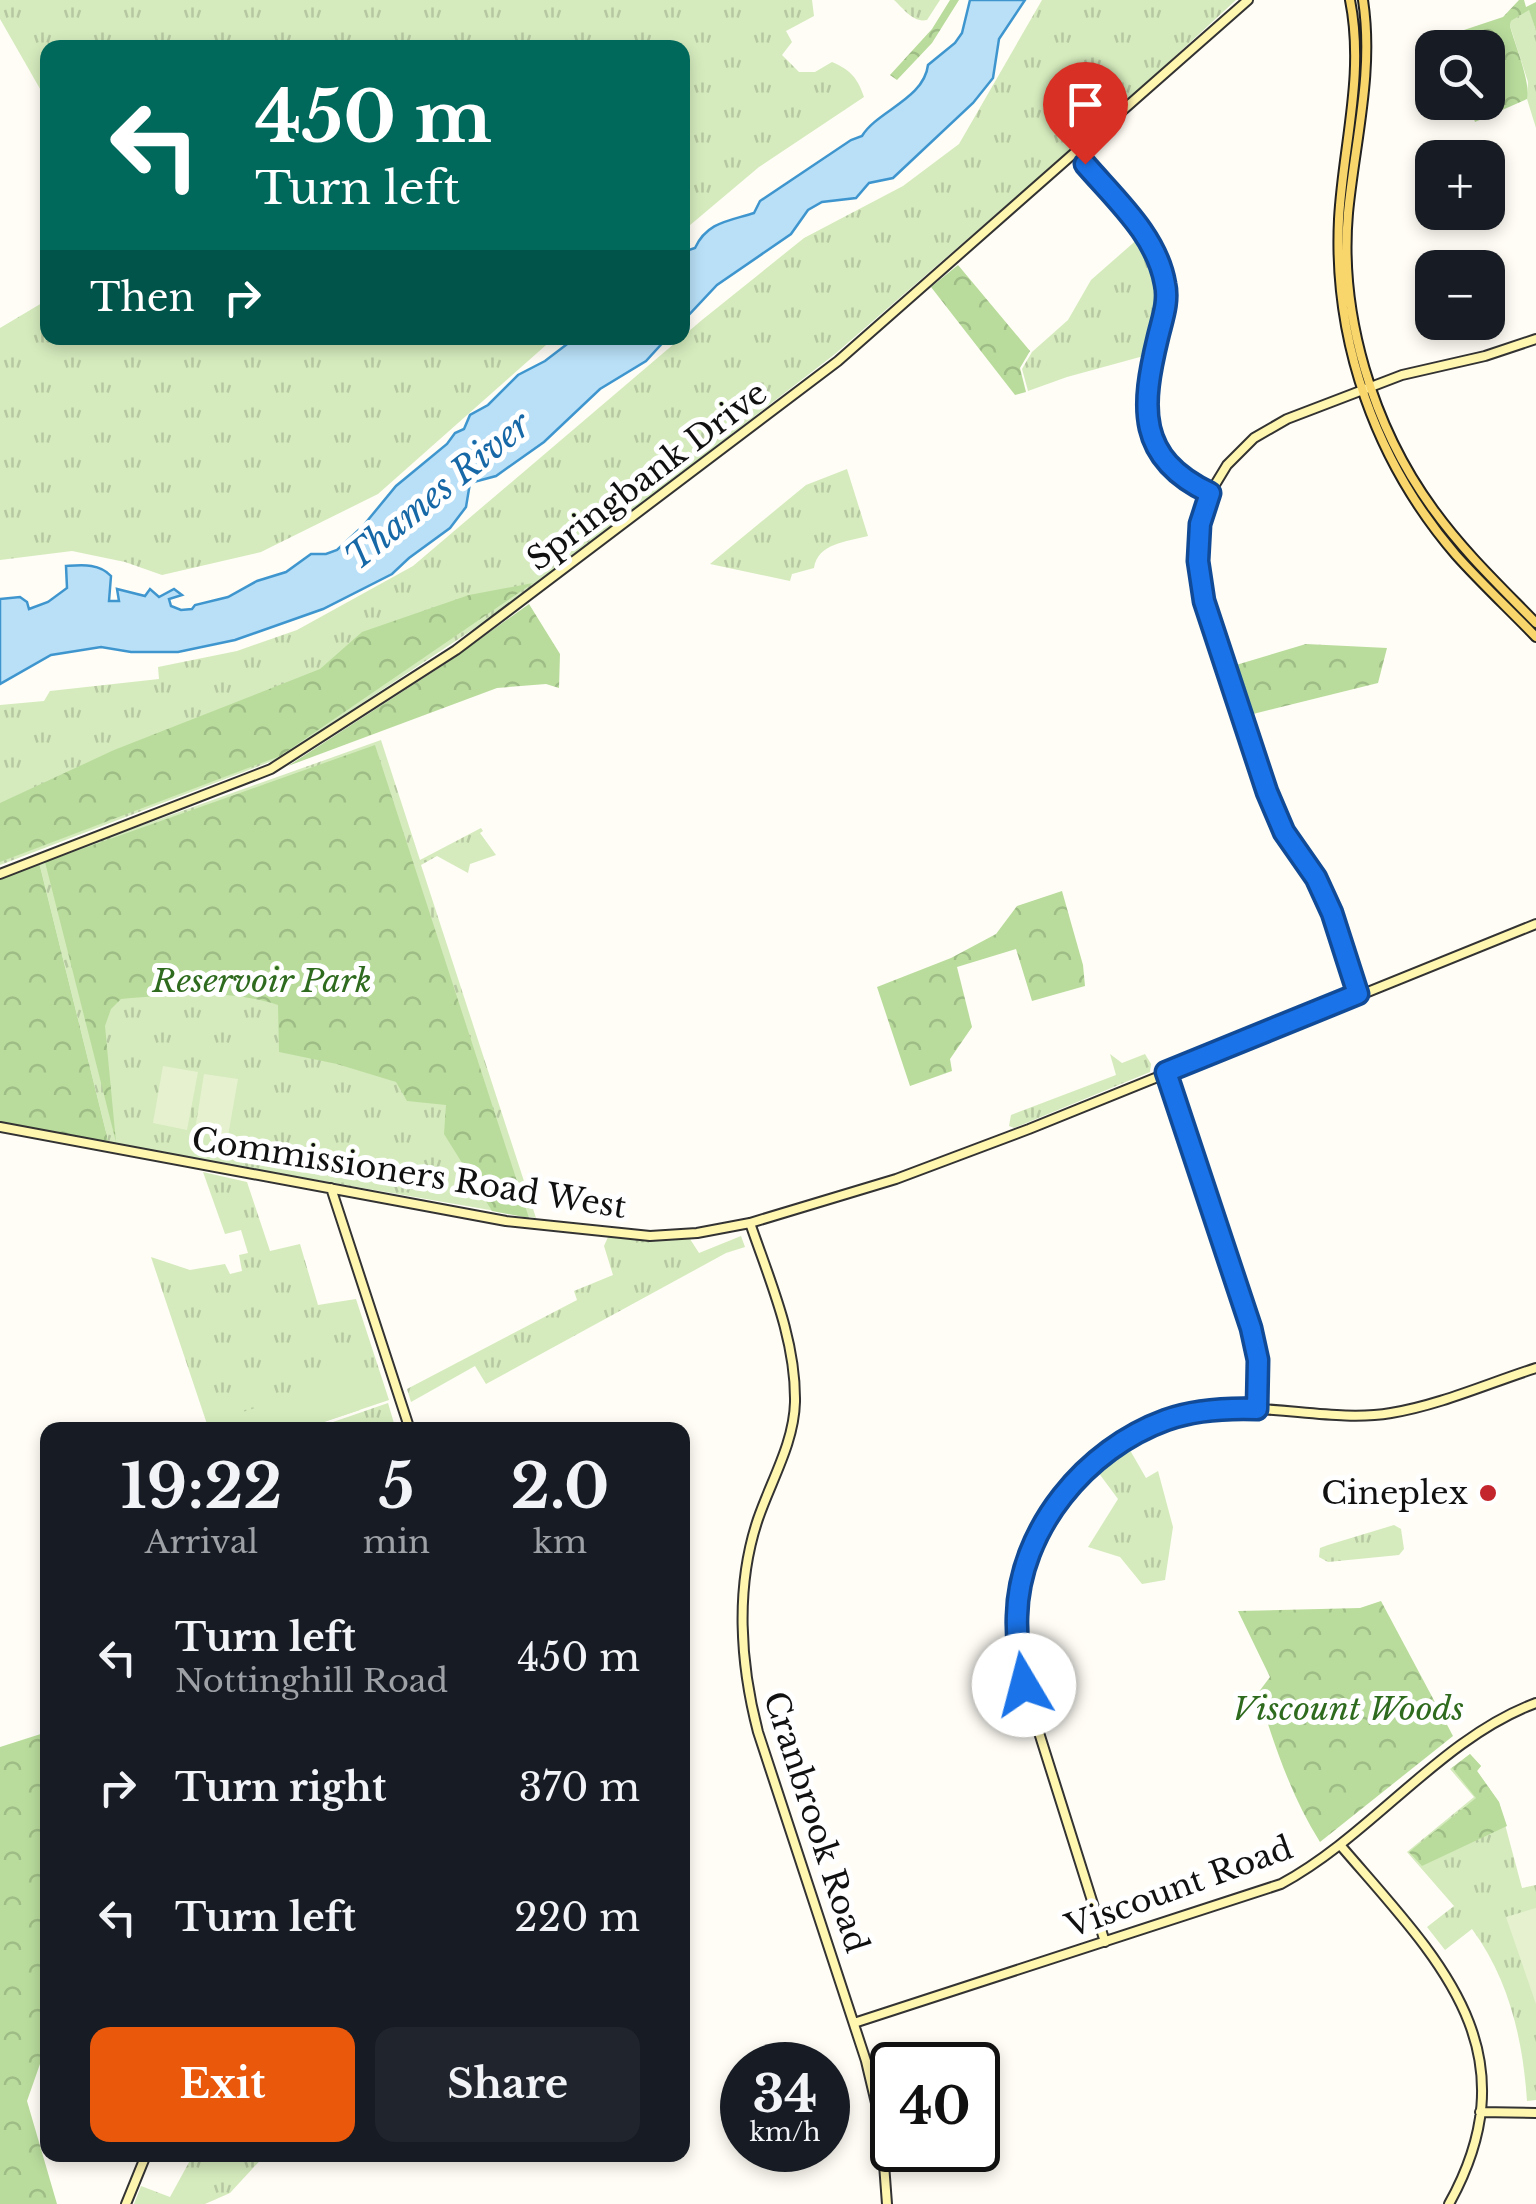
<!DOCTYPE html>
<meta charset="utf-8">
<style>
body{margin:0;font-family:"Libre Baskerville",serif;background:#20242c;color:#f1f3f6;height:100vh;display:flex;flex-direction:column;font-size:38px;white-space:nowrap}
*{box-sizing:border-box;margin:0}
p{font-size:32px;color:#9ea1a6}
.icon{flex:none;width:55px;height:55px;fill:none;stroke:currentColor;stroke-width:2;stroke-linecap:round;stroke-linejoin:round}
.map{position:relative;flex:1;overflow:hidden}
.sheet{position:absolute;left:40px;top:1422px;width:650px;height:740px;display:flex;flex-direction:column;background:#171b24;border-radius:20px;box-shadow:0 5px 15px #0003}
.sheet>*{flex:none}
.guide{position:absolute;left:40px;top:40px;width:650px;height:305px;border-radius:20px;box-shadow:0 5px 15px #0003;background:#00695c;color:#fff;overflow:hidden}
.controls{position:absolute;left:1415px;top:30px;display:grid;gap:20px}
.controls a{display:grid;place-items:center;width:90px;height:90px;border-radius:20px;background:#171b24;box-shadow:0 5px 15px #0003;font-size:50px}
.speed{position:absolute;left:720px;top:2042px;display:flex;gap:20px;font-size:50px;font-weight:700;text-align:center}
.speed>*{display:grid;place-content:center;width:130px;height:130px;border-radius:50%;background:#171b24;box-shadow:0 5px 15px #0003;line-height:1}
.speed small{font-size:25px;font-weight:400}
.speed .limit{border:5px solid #111;border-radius:15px;background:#fff;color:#111}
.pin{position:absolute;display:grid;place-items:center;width:85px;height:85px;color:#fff;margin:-102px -42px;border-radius:50% 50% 50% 0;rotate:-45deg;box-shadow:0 0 10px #0007}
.pin .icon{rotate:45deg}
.me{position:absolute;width:110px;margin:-55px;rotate:352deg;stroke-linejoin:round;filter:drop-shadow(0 0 8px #0008)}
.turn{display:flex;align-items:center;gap:35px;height:210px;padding:0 50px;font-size:45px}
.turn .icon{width:130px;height:130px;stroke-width:2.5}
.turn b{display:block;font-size:70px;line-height:85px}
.then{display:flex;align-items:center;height:95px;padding:0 50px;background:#0003;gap:20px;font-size:38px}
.eta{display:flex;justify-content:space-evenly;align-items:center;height:170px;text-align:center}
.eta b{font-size:60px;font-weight:800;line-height:70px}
.action{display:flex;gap:20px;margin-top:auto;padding:20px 50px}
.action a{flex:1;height:115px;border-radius:20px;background:#ea580c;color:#fff;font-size:40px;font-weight:800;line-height:115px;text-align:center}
.action a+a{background:#20242c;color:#f1f3f6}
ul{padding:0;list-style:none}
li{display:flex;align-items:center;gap:30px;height:130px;padding:0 50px}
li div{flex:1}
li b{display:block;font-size:38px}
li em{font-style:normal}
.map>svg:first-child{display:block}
.grass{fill:url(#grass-tufts)}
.forest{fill:url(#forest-crowns)}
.garden{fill:#d5ebbd}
.pitch{fill:#e6f2cf}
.water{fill:#b9e0f7;stroke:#3f96cf;stroke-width:2.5}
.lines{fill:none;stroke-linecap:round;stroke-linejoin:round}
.secondary-casing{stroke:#333;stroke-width:12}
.primary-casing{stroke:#222;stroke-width:12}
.secondary{stroke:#fff6b0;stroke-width:8}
.primary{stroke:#f9d66b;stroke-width:8}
.route-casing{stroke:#114b97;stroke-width:25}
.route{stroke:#1a73e8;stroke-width:18}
.poi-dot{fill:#c4262e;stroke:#fff;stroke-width:4}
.labels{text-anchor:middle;stroke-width:10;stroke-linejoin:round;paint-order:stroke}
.street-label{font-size:32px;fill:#111;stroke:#fff}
.park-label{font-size:32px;font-style:italic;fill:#2f6b1f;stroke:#fff}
.poi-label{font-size:32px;fill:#111;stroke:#fff;text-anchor:end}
.water-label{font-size:35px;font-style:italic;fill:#1768a6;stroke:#fff}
</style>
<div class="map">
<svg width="1536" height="2204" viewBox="0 0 1536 2204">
<defs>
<pattern id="grass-tufts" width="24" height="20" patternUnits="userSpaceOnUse" patternTransform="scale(2.5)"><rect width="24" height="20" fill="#d5ebbd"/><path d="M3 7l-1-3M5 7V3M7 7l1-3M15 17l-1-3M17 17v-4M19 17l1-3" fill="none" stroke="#b6c8a1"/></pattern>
<pattern id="forest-crowns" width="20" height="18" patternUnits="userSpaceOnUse" patternTransform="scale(2.5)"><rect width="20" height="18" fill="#b9dc9c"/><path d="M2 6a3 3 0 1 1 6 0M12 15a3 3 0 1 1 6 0" fill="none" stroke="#9ebc85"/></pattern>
</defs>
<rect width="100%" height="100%" fill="#fffdf5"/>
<path class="grass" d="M0 0H812L814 16 786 31 792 42 782 55 799 72H815L832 62C851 70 858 79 864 97L759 167 683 231 682 48H48L47 101 0 19Z
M894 0H940L927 20C913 23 904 9 894 0Z
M1042 0H1236L1132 96 835 354 520 598 280 758 0 865V705L44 701 50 691 159 679 158 667 237 651 297 630 413 566 702 320 804 238 903 186 959 144Z
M1529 9 1536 31V128L1527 99 1528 82 1510 26 1511 21Z
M1140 237C1168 275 1160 310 1151 354L1067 377 1028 391 1022 369 1032 352 1068 320 1091 280Z
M47 300 48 338H554L378 494 261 552 162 575 125 562 72 551 0 560V328Z
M847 469 868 536C846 542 818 543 814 568L792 574 790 581 710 564 806 485Z
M381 740 420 860 481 828 483 831 480 833 496 855 470 864 468 873 437 856 421 865 536 1218 109 1144 39 862Z
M1110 1054 1122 1063 1145 1054 1151 1064 1150 1072 1014 1128 1009 1126 1011 1115 1116 1075Z
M203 1172 247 1182 270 1251 300 1244 318 1305 356 1299 389 1400 300 1430H209L151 1257 190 1270 225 1264 230 1274 242 1271 239 1255 248 1253 241 1230 225 1234Z
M741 1236 745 1247 726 1253 486 1384 475 1366 411 1402 407 1389 577 1300 574 1291 613 1275 604 1246 608 1237 690 1239 699 1253Z
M388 1403 396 1430H310Z
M1127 1445 1146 1478 1158 1471 1173 1527 1165 1580 1142 1584 1120 1557 1088 1547 1118 1499 1095 1468Z
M1394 1525 1401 1529 1404 1549 1399 1555 1328 1562 1319 1557 1320 1548 1328 1545Z
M1470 1754 1481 1766 1477 1771 1499 1802 1522 1888 1536 1885V2100L1527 2101C1523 2040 1509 1979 1472 1929L1445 1950 1427 1927 1454 1906 1407 1852 1474 1797 1450 1769Z
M193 2155H265L230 2193 205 2204H134L141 2186 170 2197Z"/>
<path class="forest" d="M950 0H959L932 43 897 80 890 75 932 29Z
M1519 0H1524L1526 7 1536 2V31L1529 10 1511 21 1510 26C1515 45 1531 83 1527 99L1475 122 1468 103 1488 102V84L1496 83 1493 70H1488V48L1448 47 1443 37 1503 17Z
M958 265 1030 351 1020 368 1026 392 1015 395 931 287Z
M533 583 280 756 0 862V803L114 750 320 669 362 632 469 595Z
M529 604 560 654 559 688 546 684 497 688 288 766 445 664Z
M1306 644 1387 648 1378 683 1253 714 1236 665Z
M375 745 529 1218 492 1211 444 1134 446 1105 407 1101 396 1082 337 1064 279 1052 278 1005C225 988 175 995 121 999L111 1009 105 1026 116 1142 45 862Z
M39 862 109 1144 0 1122V879Z
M1062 891 1083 965 1085 986 1032 1001 1016 949 957 967 972 1027 950 1059 952 1071 910 1086 877 987 951 958 996 934 1017 906Z
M1381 1601 1453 1736 1320 1842C1291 1796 1274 1744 1258 1693L1270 1677 1238 1611 1360 1608Z
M47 1732V2044L27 2101 57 2204H0V1747Z
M1470 1754 1481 1766 1477 1771 1499 1802 1507 1826 1422 1866 1409 1852 1476 1798 1452 1768Z"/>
<path class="garden" d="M349 1378 360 1410 300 1430H238L233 1415Z"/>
<path class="pitch" d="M163 1066 198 1072 187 1130 153 1123Z
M204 1074 238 1079 228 1136 195 1130Z
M1536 1908V2004L1506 1917Z"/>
<path class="water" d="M970 0H1025L999 39 993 78 973 103 893 178 869 183 856 198 822 202 808 210 791 234 717 285 683 321V252L695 248C707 222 729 221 754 213L760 201 851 140 862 136C877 111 924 99 928 65L955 43 962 33Z
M575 338H667L646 361 600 389 544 442 496 476 470 483 466 507 450 528 409 558 392 574 323 609 235 640 178 652H131L101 647 51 655 0 684V599L20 597 27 602 29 609 48 602 67 588 66 566C82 565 99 563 111 576L109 601H119L117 589 145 596 150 589 159 597 174 589 182 595 169 599 171 606 181 610 192 609 195 605 228 597 257 581 286 572 311 554H326L337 550 363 526 396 486 447 444 455 433 464 429 470 415 488 405 518 375 545 361Z"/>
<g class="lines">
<defs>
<path id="secondary" d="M1075 152C1108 191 1156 232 1165 284 1169 304 1161 326 1156 345 1140 411 1141 462 1210 493
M0 874 271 769 456 650 838 361 1248 0
M1358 994 1332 913 1316 878 1285 832 1267 793 1204 601 1198 561 1200 524 1210 493 1227 465 1254 438 1287 419 1402 375 1485 356 1536 339
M1166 1072 1251 1328 1258 1360 1257 1409
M0 1127 506 1221 650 1236 697 1233 750 1223 896 1179 1029 1129 1536 924
M331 1188 410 1430
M750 1223C770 1281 796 1340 795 1402 794 1443 771 1481 758 1519 735 1587 740 1663 758 1732L866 2061 881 2124 887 2204
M1341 1846C1437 1958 1535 2049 1449 2204
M1105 1942 1024 1685C1020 1661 1014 1634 1017 1610 1032 1501 1113 1419 1223 1409 1277 1405 1338 1422 1391 1413 1440 1405 1489 1383 1536 1368
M854 2023 1281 1884C1372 1835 1441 1738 1536 1703
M1480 2112 1536 2113
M126 2204 146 2155"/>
<path id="primary" d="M1350 0C1365 75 1343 145 1339 219 1333 342 1376 462 1456 555 1481 583 1510 610 1536 637
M1363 0C1374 72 1355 141 1348 213 1339 315 1373 427 1433 509 1463 551 1500 586 1536 623"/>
</defs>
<use href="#secondary" class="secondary-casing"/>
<use href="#primary" class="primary-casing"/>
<use href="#secondary" class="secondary"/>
<use href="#primary" class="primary"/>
</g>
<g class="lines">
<defs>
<path id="route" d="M1024 1685C1020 1662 1016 1639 1017 1616 1019 1529 1086 1449 1166 1420 1194 1410 1227 1408 1257 1409L1258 1360 1251 1328 1166 1072 1358 994 1332 913 1316 878 1284 832 1267 792 1204 601 1198 561 1200 524 1210 493C1136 458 1141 407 1158 337 1162 320 1169 302 1165 284 1157 236 1116 200 1085 164"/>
</defs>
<use href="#route" class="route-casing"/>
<use href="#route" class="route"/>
</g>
<circle class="poi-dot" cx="1488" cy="1493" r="10"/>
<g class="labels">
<g class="street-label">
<text transform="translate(647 476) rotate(-37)" y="11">Springbank Drive</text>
<text transform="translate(409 1173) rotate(9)" y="11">Commissioners Road West</text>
<text transform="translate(816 1822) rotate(72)" y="11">Cranbrook Road</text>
<text transform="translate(1179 1887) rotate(-20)" y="11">Viscount Road</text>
</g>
<g class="park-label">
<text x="262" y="992">Reservoir Park</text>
<text x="1348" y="1720">Viscount Woods</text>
</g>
<g class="poi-label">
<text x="1468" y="1504">Cineplex</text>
</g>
<g class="water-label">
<text transform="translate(438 491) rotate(-39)" y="12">Thames River</text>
</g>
</g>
</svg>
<div class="controls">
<a><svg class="icon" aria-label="search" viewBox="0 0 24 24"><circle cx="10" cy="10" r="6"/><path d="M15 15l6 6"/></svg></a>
<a>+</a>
<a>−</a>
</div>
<div class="speed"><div>34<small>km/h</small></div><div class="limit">40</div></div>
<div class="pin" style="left:1085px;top:164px;background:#d93025"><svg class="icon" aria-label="arrive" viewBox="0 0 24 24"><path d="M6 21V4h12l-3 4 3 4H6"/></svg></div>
<svg class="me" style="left:1024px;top:1685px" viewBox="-20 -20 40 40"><circle r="19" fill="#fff"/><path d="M0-13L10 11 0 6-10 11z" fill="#1a73e8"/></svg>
<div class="guide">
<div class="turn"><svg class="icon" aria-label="left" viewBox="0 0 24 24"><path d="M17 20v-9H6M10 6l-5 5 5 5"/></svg><div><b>450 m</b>Turn left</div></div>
<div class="then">Then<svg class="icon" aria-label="right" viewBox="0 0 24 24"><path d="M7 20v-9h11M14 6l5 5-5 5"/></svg></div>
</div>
<section class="sheet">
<div class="eta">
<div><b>19:22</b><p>Arrival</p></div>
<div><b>5</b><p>min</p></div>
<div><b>2.0</b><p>km</p></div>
</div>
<ul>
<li><svg class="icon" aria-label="left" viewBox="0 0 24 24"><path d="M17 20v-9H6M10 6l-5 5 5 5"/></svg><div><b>Turn left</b><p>Nottinghill Road</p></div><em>450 m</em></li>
<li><svg class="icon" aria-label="right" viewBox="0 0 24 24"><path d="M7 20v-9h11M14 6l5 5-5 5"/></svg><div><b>Turn right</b></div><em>370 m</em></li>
<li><svg class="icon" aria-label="left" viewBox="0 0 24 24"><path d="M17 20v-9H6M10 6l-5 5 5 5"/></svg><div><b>Turn left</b></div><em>220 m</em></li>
</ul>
<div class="action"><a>Exit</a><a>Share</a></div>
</section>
</div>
